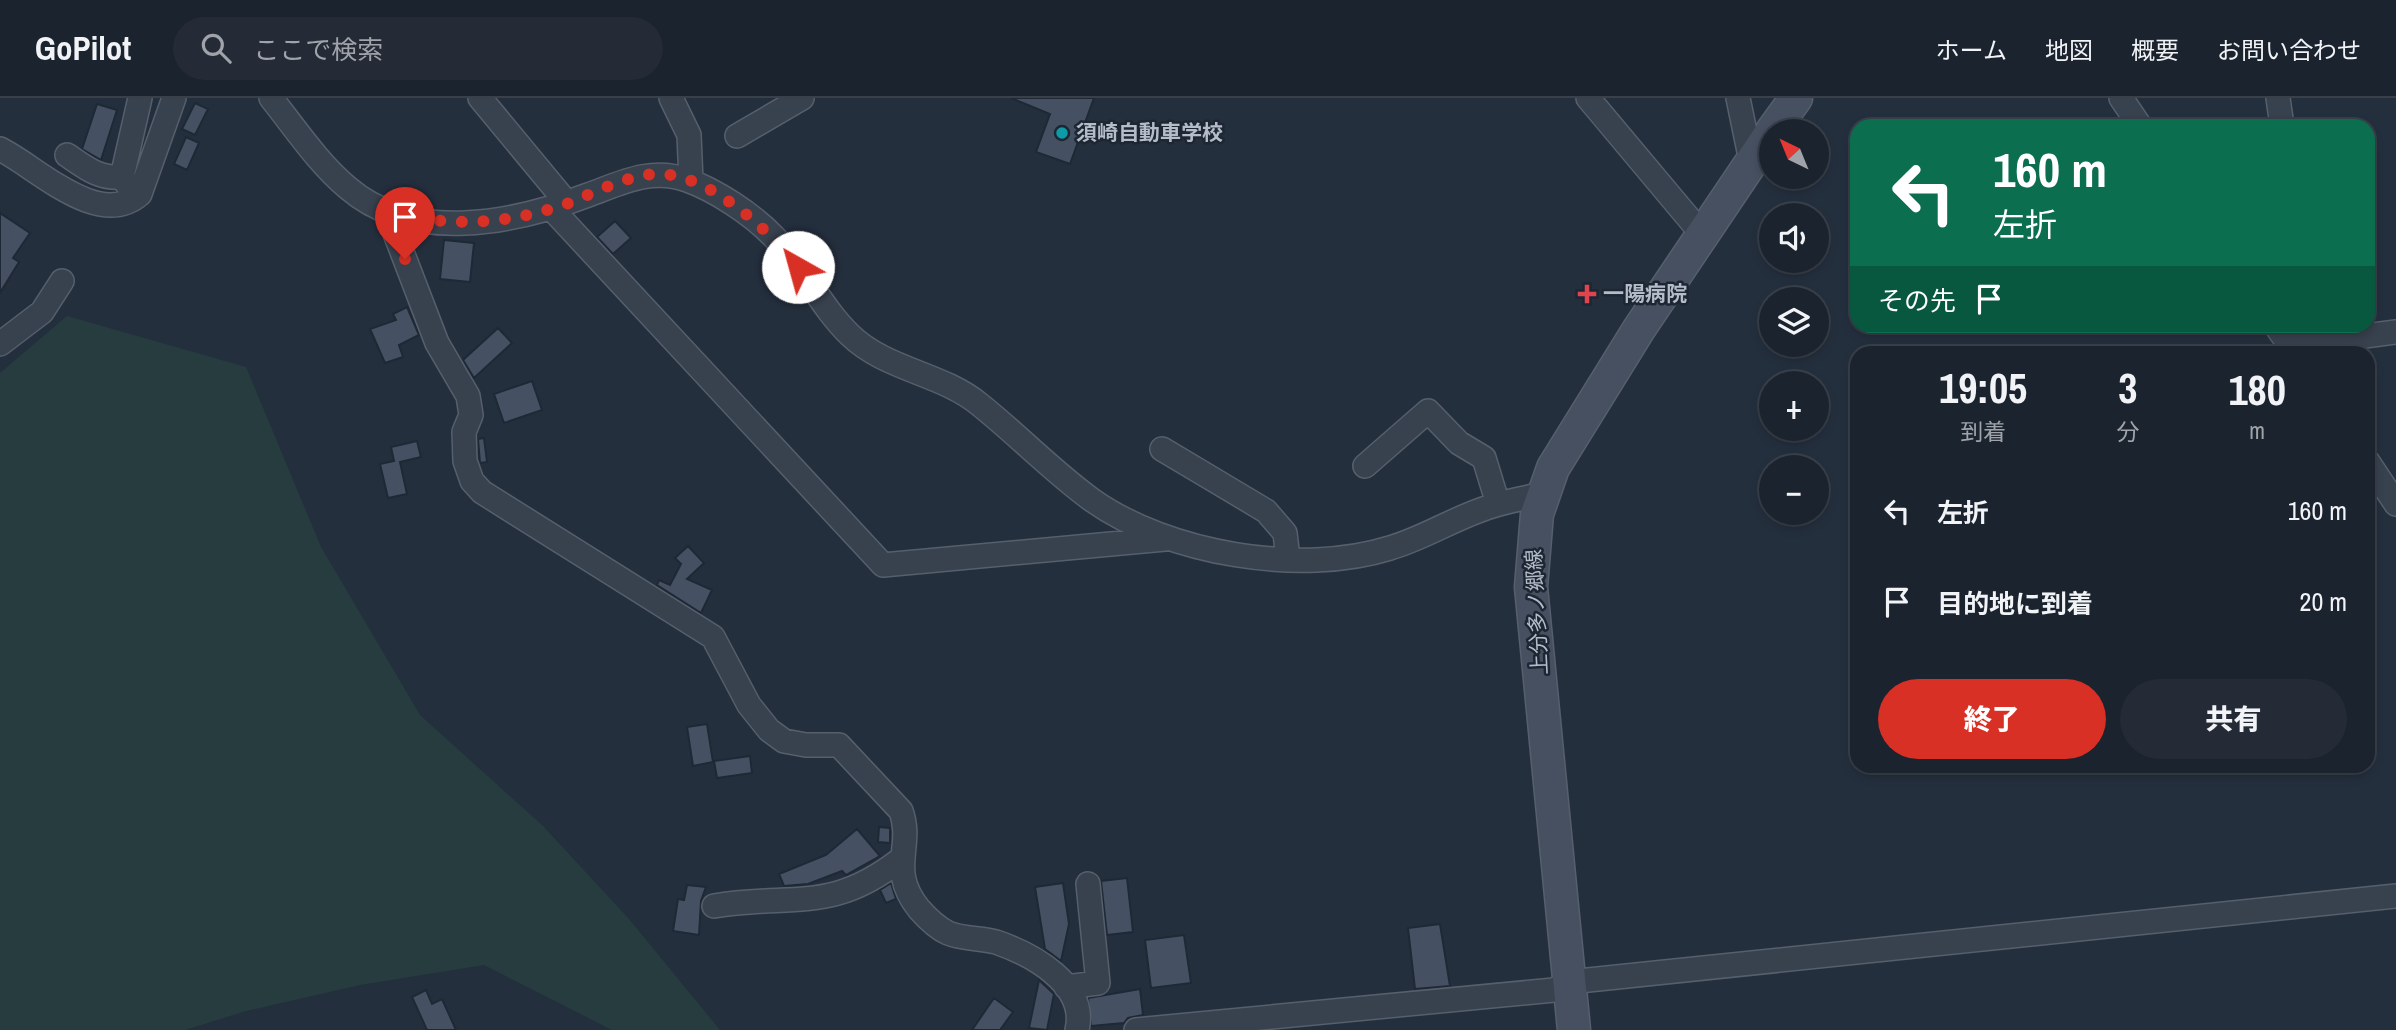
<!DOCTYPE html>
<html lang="ja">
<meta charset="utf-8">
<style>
body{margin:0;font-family:"Archivo Narrow","Noto Sans JP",sans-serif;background:#242b36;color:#f1f3f6;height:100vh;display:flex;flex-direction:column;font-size:26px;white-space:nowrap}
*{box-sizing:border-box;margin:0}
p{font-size:23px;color:#a0a4aa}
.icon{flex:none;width:38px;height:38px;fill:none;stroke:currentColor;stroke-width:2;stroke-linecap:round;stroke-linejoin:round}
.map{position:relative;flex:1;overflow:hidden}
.side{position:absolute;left:1850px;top:248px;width:525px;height:427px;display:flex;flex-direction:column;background:#1b232e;border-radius:21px;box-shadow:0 4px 10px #0003,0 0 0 2px #39404a}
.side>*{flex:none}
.guide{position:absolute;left:1850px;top:21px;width:525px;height:214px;border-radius:21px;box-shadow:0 4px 10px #0003,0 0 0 2px #39404a;background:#0b6e4f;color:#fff;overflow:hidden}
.needle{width:46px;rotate:317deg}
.fabs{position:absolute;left:1759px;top:21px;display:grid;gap:14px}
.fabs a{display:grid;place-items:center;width:70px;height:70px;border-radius:50%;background:#1b232e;box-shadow:0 4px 10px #0003,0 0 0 2px #39404a;font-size:35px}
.pin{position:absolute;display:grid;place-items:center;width:60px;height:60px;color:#fff;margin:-72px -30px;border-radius:50% 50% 50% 0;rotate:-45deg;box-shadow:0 0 7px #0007}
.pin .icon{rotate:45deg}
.me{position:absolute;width:77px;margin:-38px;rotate:322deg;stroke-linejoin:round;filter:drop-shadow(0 0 5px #0008)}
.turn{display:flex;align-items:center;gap:24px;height:147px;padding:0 28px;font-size:32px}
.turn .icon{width:91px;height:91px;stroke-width:2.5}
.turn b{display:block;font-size:49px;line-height:60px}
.then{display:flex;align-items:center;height:66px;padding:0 28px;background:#0003;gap:14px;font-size:26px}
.eta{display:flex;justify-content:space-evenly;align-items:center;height:119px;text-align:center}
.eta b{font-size:42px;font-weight:800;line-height:49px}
.cta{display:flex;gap:14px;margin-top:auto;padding:14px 28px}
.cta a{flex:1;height:80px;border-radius:42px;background:#d93025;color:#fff;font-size:28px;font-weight:800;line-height:80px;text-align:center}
.cta a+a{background:#242b36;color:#f1f3f6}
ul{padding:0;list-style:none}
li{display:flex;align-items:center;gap:21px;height:91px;padding:0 28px}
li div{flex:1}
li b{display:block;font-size:26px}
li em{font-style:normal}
header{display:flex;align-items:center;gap:42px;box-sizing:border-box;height:98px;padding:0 35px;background:#1b232e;border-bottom:2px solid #39404a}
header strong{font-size:33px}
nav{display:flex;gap:38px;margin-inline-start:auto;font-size:24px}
.search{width:490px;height:63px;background:#242b36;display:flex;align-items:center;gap:18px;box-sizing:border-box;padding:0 24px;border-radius:38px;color:#a0a4aa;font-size:26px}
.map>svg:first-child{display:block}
.green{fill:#263c3f}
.building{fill:#455162;stroke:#1f2835;stroke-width:2}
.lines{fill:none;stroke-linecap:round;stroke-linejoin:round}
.minor-casing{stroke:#565f6c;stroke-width:26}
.secondary-casing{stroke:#565f6c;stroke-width:35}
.minor{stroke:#38414e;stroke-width:23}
.secondary{stroke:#465061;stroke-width:32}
.route{stroke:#d93025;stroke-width:12;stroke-dasharray:0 21.6}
.culture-dot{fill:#0f9aa8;stroke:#1d2633;stroke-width:2.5}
.health-dot{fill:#e0444e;stroke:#1d2633;stroke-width:2.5}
.labels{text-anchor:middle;stroke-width:5;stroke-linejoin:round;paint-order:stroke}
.poi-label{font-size:21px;font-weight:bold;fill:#b4bcc9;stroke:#1d2633;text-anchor:start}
.street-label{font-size:21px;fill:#b4bcc9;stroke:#1d2633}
</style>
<header>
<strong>GoPilot</strong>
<div class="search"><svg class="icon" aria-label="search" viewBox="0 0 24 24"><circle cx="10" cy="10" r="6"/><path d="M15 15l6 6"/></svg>ここで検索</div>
<nav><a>ホーム</a><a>地図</a><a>概要</a><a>お問い合わせ</a></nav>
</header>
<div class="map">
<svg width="2396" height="932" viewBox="0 0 2396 932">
<rect width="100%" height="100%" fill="#242f3e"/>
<path class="green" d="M67 218 246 269 321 449 420 617 543 728 629 821 720 932H612L484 867 360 887 246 913 185 932H0V275Z"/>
<path class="building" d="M1011 0H1094L1070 66 1036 54 1050 16Z
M195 5 208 11 195 37 182 31Z
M97 6 117 12 101 62 82 51Z
M186 39 199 45 187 72 174 66Z
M0 115 30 135 13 160 19 164 0 195Z
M615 123 631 140 613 156 597 139Z
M444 142 474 145 470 184 440 181Z
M407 209 419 237 399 247 403 259 385 265 370 231 396 222 393 216Z
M498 230 512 245 474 280 463 262Z
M532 283 542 312 504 325 494 296Z
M484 340 487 364 480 365 478 341Z
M417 343 421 359 400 364 407 396 388 400 380 366 394 363 391 349Z
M688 448 704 465 687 481 712 492 701 515 657 487 659 482 670 487 681 466 675 460Z
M707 626 713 664 693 668 687 629Z
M750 658 752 675 717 680 714 663Z
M879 729 890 730V745L878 744Z
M857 731 880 758 846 777 842 773 808 786 784 788 779 776 826 757Z
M1127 780 1133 834 1107 837 1101 783Z
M891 785 896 801 886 805 880 792Z
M1063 785 1069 826 1061 863 1045 851 1035 789Z
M687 787 706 789 701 803 699 837 673 833 678 801 684 802Z
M1440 826 1450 888 1415 891 1408 830Z
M1184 837 1191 885 1151 890 1145 842Z
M1039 882 1054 896 1047 932 1029 930Z
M1140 891 1143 917 1128 920 1124 925 1091 928 1088 900Z
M426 892 432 906 442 901 456 932H427L412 899Z
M994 900 1013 914 1000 932H972Z"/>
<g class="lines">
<defs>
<path id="minor" d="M271 0C295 30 318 65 348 90 413 146 515 125 588 97 621 85 651 69 687 82 715 92 752 116 773 138 802 167 820 208 850 237 886 272 941 275 979 306 1018 337 1052 373 1092 402 1168 456 1301 478 1390 450 1421 441 1448 424 1478 413 1499 404 1521 401 1543 396
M480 0 567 105
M671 0 689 37 691 83
M1588 0 1702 136
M1738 0 1751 63
M2121 0 2140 28
M2278 0 2282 28
M737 38 802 0
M0 51C38 70 99 132 140 96L174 0
M67 57C86 70 99 81 122 79
M140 96 129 89 122 79 140 0
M552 111 883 467 1165 441
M386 112 437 245 468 298 471 317 464 334 465 363 472 383 482 394 713 539 749 607 769 632 784 643 806 647H839L901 713C914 749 887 771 919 811 927 820 937 830 948 835 962 841 981 840 996 844 1031 856 1088 886 1077 932
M2276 228 2296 256
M0 246 42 214 62 183
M2290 248 2396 234
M1162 351 1266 413 1285 435 1288 461
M2368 364 2396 406
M1365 368 1428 313 1459 345 1484 360 1498 406
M714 808C793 795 831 816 901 761
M1066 889 1098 885 1088 786
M1136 932 1554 892 1569 884 2396 798"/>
<path id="secondary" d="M1772 33 1796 0
M1574 932 1531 489 1537 416 1553 370 1639 231 1771 35"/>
</defs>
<use href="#minor" class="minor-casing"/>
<use href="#secondary" class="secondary-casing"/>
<use href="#minor" class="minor"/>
<use href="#secondary" class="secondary"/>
</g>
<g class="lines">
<path class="route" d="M405 161 386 112C445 131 511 126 569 105 596 94 626 78 655 76 705 73 770 132 798 169"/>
</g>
<circle class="culture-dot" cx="1062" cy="35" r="7"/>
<path class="health-dot" d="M1583.5 185.5h7v7h7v7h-7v7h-7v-7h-7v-7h7z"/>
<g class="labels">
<g class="poi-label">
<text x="1076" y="42">須崎自動車学校</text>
<text x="1603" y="203">一陽病院</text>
</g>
<g class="street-label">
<text transform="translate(1537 514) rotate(-93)" y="7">上分多ノ郷線</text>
</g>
</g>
</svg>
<div class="fabs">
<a><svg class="needle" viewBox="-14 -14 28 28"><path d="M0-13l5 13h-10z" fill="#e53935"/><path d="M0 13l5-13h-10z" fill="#a0a4aa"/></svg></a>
<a><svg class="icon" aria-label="sound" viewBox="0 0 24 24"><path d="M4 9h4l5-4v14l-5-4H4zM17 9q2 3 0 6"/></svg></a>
<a><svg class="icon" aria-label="layers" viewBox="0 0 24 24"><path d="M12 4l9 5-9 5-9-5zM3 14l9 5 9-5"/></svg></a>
<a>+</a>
<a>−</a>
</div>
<div class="pin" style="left:405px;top:161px;background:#d93025"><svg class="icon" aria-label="arrive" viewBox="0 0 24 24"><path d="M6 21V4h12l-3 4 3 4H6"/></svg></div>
<svg class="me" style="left:798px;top:169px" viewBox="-20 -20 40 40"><circle r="19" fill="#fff"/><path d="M0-13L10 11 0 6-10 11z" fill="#d93025"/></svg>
<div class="guide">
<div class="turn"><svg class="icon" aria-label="left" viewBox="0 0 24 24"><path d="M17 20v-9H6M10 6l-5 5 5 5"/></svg><div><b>160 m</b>左折</div></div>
<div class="then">その先<svg class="icon" aria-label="arrive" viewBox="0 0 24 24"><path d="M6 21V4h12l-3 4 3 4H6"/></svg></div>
</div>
<section class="side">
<div class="eta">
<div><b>19:05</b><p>到着</p></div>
<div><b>3</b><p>分</p></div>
<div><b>180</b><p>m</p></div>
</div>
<ul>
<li><svg class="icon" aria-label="left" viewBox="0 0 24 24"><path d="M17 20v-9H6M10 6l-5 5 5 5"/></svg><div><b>左折</b></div><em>160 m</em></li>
<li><svg class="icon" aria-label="arrive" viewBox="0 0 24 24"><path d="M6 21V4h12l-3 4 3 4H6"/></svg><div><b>目的地に到着</b></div><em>20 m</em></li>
</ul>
<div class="cta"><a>終了</a><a>共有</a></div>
</section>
</div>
